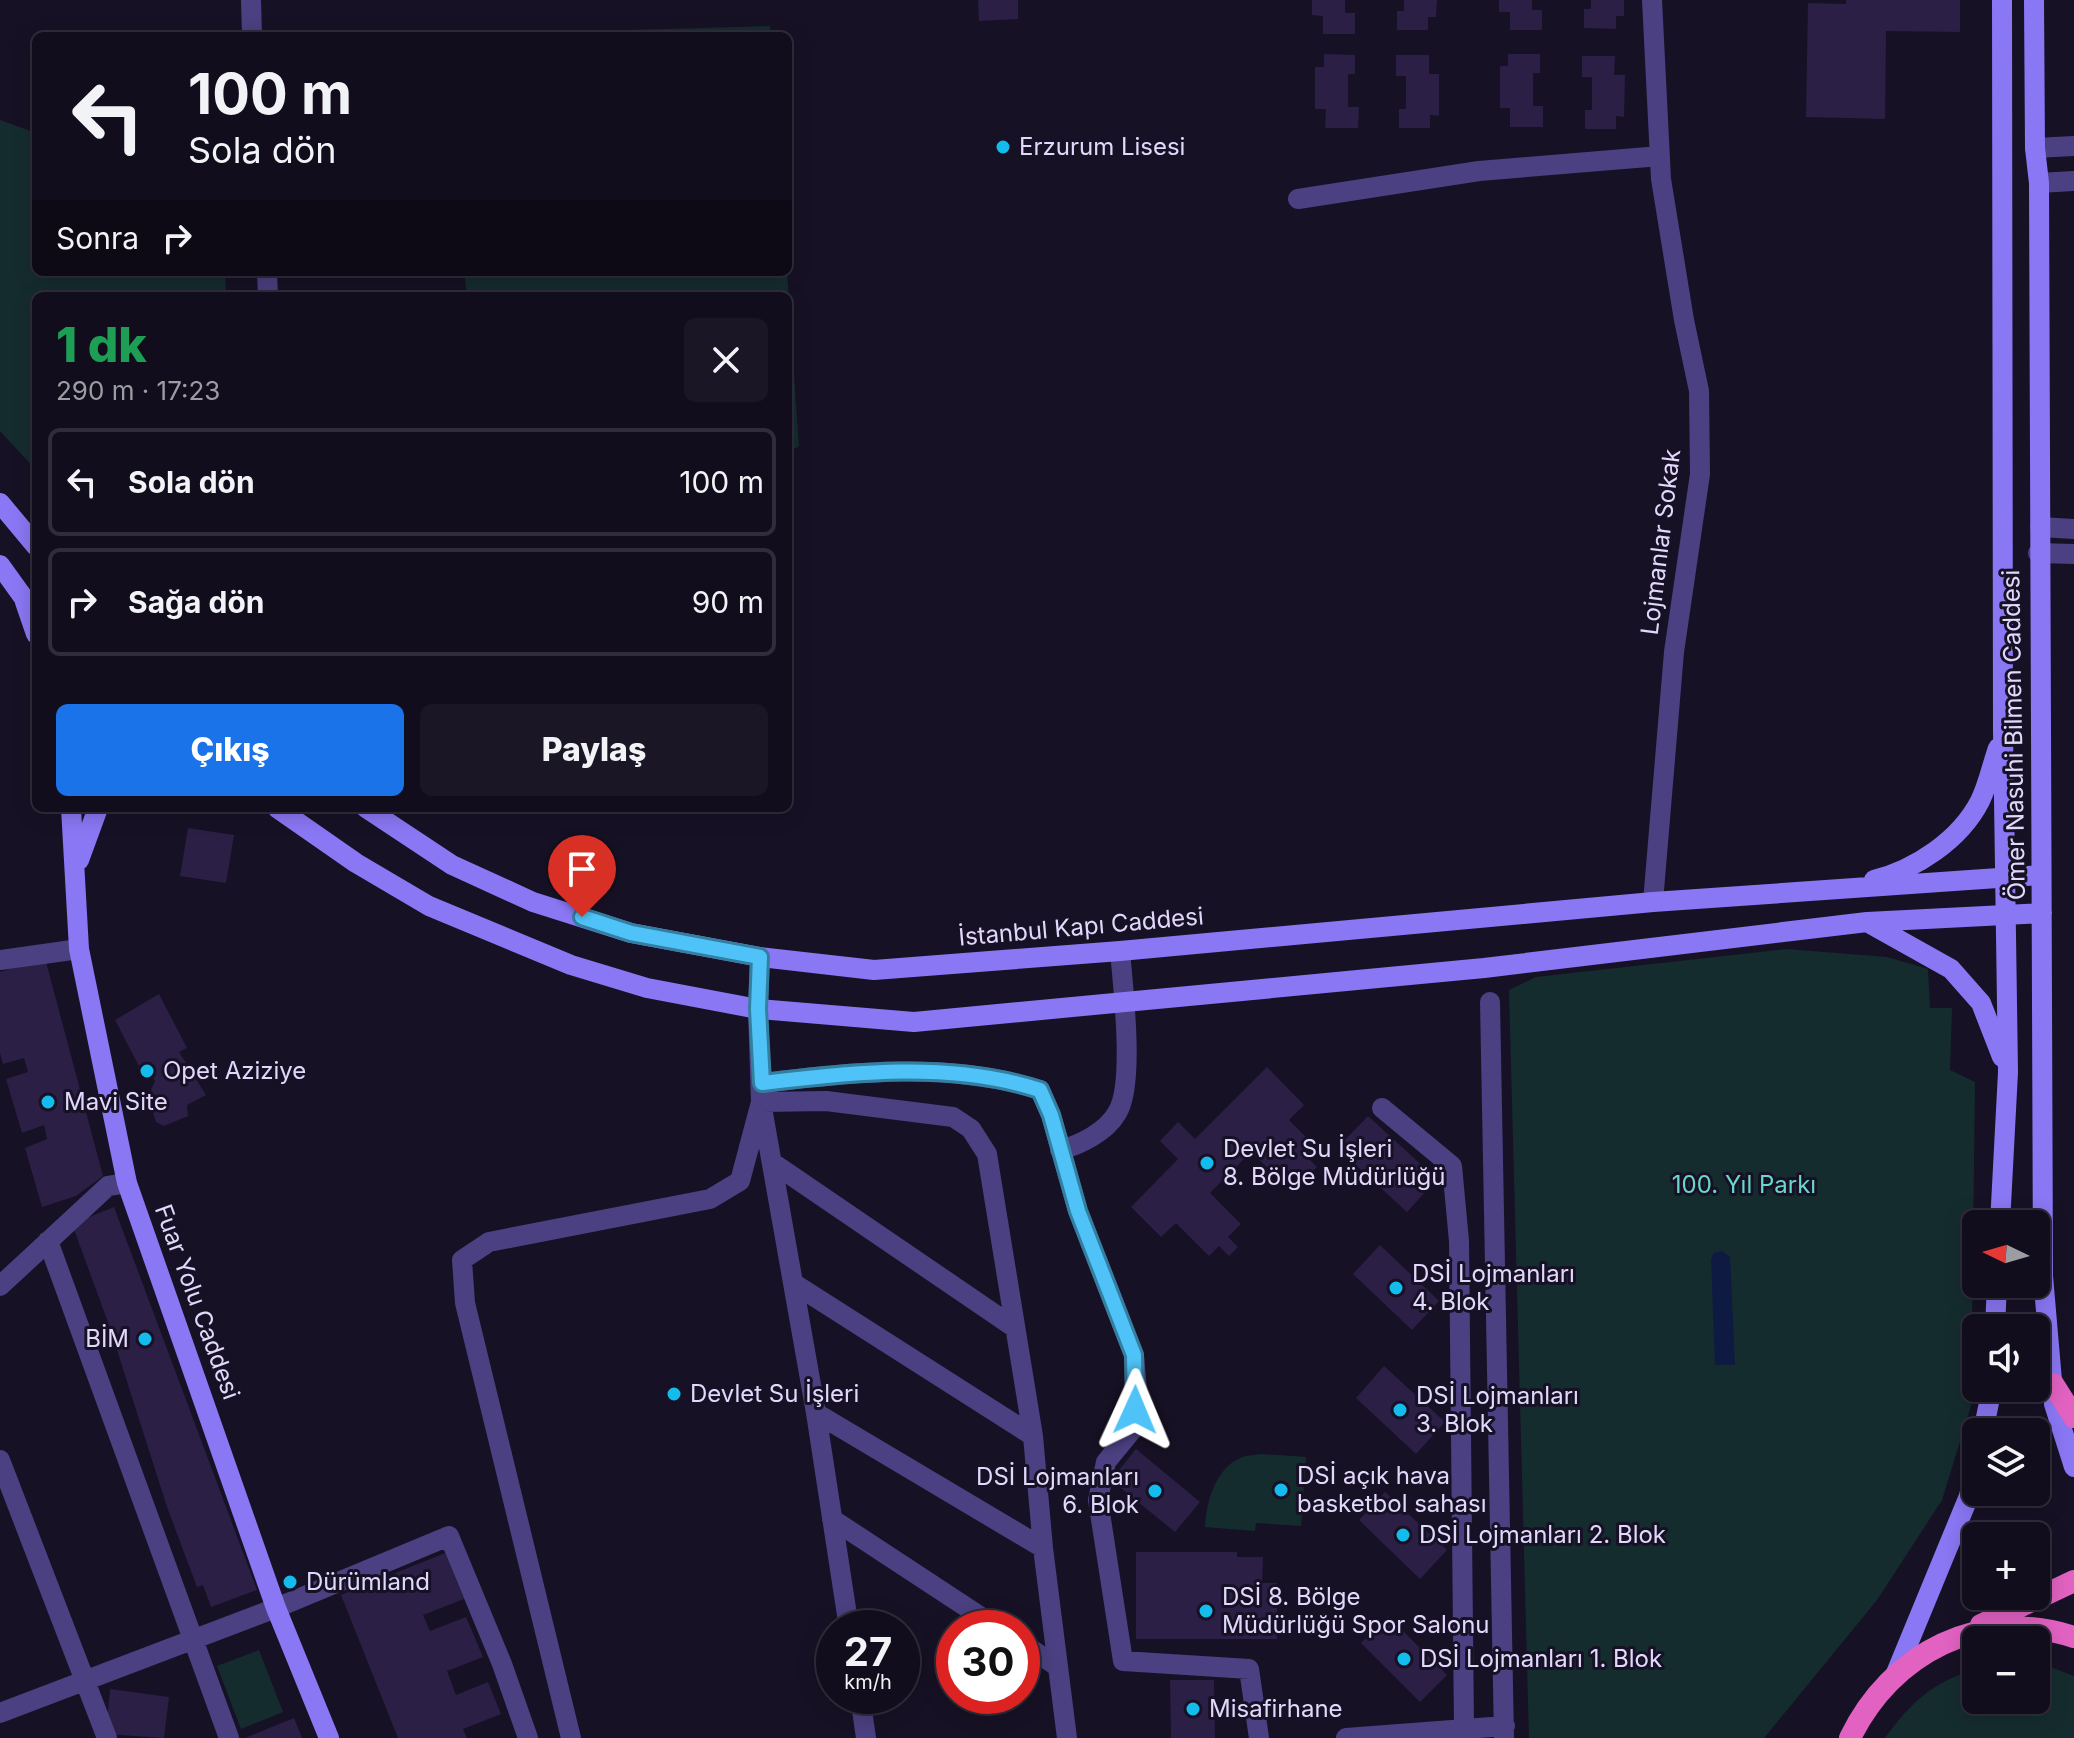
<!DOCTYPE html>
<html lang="tr">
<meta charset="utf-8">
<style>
body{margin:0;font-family:Inter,sans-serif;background:#1a1625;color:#f1f3f6;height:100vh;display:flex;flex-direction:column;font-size:30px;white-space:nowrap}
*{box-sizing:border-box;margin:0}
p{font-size:26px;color:#9c9ca3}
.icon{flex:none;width:44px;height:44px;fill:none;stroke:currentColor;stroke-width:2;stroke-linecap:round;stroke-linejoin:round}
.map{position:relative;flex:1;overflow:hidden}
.details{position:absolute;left:32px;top:292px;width:760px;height:520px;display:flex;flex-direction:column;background:#110d1c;border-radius:12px;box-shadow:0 4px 20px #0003,0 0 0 2px #302d3b}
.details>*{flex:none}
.banner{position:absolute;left:32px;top:32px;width:760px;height:244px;border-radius:12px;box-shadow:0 4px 20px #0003,0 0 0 2px #302d3b;background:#110d1c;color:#f1f3f6;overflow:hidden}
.needle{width:52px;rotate:275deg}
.controls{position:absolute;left:1962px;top:1210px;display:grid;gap:16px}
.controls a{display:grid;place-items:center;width:88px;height:88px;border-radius:12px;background:#110d1c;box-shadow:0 4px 20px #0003,0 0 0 2px #302d3b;font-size:40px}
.speed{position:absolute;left:816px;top:1610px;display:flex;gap:16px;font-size:40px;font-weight:700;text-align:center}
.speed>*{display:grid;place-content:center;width:104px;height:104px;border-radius:50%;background:#110d1c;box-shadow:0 4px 20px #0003,0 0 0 2px #302d3b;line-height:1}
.speed small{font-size:20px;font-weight:400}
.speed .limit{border:12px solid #d22;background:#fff;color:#111}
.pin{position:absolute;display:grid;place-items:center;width:68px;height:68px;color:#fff;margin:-82px -34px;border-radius:50% 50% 50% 0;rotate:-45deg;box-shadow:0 0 8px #0007}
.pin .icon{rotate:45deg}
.me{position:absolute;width:88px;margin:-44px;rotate:1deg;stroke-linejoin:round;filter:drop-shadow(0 0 6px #0008)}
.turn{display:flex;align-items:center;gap:28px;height:168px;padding:0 24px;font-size:36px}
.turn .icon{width:104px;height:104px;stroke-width:2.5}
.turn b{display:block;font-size:56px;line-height:68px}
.then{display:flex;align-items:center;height:76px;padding:0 24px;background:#0003;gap:16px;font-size:30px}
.round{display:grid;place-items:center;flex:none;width:84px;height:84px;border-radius:12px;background:#1a1625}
.overview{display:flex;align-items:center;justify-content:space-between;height:136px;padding:0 24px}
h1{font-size:48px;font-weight:800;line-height:60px;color:#1e9e55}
.primary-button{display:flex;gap:16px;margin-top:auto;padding:16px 24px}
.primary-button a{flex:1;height:92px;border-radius:12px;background:#1a73e8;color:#fff;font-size:32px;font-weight:800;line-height:92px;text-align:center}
.primary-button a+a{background:#1a1625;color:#f1f3f6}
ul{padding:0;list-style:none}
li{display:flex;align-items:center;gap:24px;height:108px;margin:0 16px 12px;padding:0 8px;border:4px solid #302d3b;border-radius:12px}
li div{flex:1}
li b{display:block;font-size:30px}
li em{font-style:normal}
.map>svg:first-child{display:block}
.green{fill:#152c2f}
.water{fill:#0e1a41}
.building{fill:#2b1f45}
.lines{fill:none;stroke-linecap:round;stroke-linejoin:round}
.minor{stroke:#4b4081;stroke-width:20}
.tertiary{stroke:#4b4081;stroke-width:20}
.secondary{stroke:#8a77f4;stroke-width:20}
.trunk{stroke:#e262c2;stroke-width:22}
.route-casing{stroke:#337fa1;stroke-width:20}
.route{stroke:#4fc3f7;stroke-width:14}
.poi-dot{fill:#14bbed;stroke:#171125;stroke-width:3}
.labels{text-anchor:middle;stroke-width:6;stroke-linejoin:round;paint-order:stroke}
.poi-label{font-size:24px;fill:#e1d8fc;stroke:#171125;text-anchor:start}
.street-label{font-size:24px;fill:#e1d8fc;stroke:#171125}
.park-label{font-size:24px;fill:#69d7ca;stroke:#171125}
</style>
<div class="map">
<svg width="2074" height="1738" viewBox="0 0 2074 1738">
<rect width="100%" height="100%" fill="#171125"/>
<path class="green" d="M770 26 771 36 441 35Z
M0 120 36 133V272H225L226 296H36V470L0 431Z
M464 272H787L799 446 788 453V296H467Z
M1786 949 1887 957 1928 969 1930 1008H1952L1950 1070 1975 1082 1971 1406 1942 1500 1877 1600 1764 1738H1529L1509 990 1536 977Z
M1261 1454 1306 1457 1301 1526 1256 1523 1255 1531 1205 1527C1206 1502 1216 1466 1243 1457 1248 1455 1257 1455 1261 1454Z
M259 1650 283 1712 241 1729 217 1666Z
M2036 1665 2048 1666 2074 1676V1738H1885C1911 1702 1933 1682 1976 1669V1700H2036Z"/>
<path class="water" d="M1722 1251 1730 1257 1735 1365H1715L1711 1259 1714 1253Z"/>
<path class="building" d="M978 0H1018V19L979 21Z
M1312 0H1345V13H1355V34H1323V16L1312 15Z
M1404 0H1437L1436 17H1428V30H1397V11H1404Z
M1499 0H1532V10H1542V30H1510V12H1499Z
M1591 0H1624V16H1616V29L1584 28V9H1591Z
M1846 0H1960V32L1886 31 1885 119 1806 117 1808 3 1846 4Z
M1324 54 1355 55V74H1348V107H1359L1358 128H1325L1326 109H1315V67H1324Z
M1508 54H1540V73H1533V106H1543V127H1510V108H1500V66H1508Z
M1396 55H1429V74H1439V116L1430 115V128H1399V109H1406V76H1396Z
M1582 56H1615L1614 75H1625L1624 117 1616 116V129H1585V110H1592V77H1582Z
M188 828 234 835 226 883 180 876Z
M45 958 103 1176 76 1196 42 1207 25 1148 47 1139 44 1125 22 1133 6 1079 28 1072 24 1058 3 1064 0 1053V972Z
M159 994 187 1048 179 1052 206 1095 187 1105 188 1116 164 1126 156 1122 148 1097 155 1081 148 1069 142 1072 115 1020Z
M1267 1067 1304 1105 1289 1120 1318 1149 1309 1159 1317 1167 1304 1179 1296 1171 1283 1183 1251 1152 1210 1193 1241 1224 1228 1237 1238 1247 1229 1256 1219 1246 1209 1256 1176 1223 1161 1237 1131 1207 1178 1159 1160 1141 1178 1122 1195 1139Z
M1368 1116 1437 1179 1407 1212 1337 1148Z
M114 1207 257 1590 211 1607 203 1585 197 1587 167 1507 109 1325 72 1224Z
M1380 1245 1439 1301 1412 1330 1353 1274Z
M1384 1366 1445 1422 1416 1454 1356 1398Z
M1136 1449 1200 1502 1175 1532 1111 1480Z
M1385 1492 1447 1550 1420 1579 1359 1520Z
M1136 1552H1237V1557H1263L1262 1583H1277V1639H1136Z
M445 1553 464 1599 423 1615 430 1631 466 1617 483 1657 447 1671 456 1695 488 1682 501 1714 463 1729 467 1738H398L341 1595Z
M1388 1616 1447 1675 1420 1702 1361 1643Z
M1170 1680H1214L1215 1738H1171Z
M110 1689 169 1697 164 1738 106 1734Z
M294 1718 302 1738H245Z"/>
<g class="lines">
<path class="minor" d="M251 0 252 36
M1652 0 1661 179 1684 320 1699 391 1700 474 1674 652 1653 902
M1298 199 1479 171 1660 156
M267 272 268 296
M2040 527 2074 529
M2038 553 2074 554
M0 960 79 949
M1490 1002 1504 1738
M762 1083C853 1072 951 1061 1040 1090L1051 1115 1078 1211 1134 1355 1137 1390 1133 1429 1106 1462 1098 1500 1123 1661 1249 1669 1259 1738
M1382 1108 1452 1166 1459 1241 1464 1727
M1060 1150C1080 1145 1106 1132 1117 1113 1135 1085 1123 987 1120 951
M773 1163 1015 1328
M48 1241 229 1738
M793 1283 1033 1436
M0 1286 108 1186 127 1183
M816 1413 1043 1548
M0 1460 107 1738
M832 1519 998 1628
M849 1628 816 1413 761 1102 826 1101 953 1117 971 1129 987 1154 1033 1436 1043 1548 1067 1738
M1022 1643 1058 1667
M860 1696 866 1738
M0 1713 276 1608 449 1536 502 1664 528 1738
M571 1738 465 1303 462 1260 489 1242 710 1199 740 1181 761 1102 758 1009 760 957
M1346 1738 1505 1726"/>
<path class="tertiary" d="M2035 148 2074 146
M2039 183 2074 181"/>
<path class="secondary" d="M2034 0 2035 148 2039 183 2043 1276 2054 1404 2074 1467
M0 503 36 546
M0 565 36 615
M25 602 36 634
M71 808 79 949 127 1183 276 1608 329 1738
M277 808 356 863 429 906 571 965 647 988 758 1009 914 1022 1484 968 1867 922 2042 913
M366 808 452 865 533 902 631 933 760 957 874 970 1120 951 1653 902 2041 875
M79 860 98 808
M1874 880C1916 869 1960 840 1980 801 1988 785 1992 765 1998 748
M1867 922 1951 969 1981 1003 2002 1057
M2000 1224 2008 1072 2003 731 2002 0
M1995 1328 1997 1284
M1983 1432 1992 1388
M1896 1673 1969 1496 1976 1464"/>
<path class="trunk" d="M2053 1384 2074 1417
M1981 1625 2074 1581
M1850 1738C1891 1653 1981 1606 2074 1637"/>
</g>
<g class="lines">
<defs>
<path id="route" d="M582 917 631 933 760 957 758 1009 762 1083C853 1072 951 1061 1040 1090L1051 1115 1078 1211 1134 1355 1135 1410"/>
</defs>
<use href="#route" class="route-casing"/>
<use href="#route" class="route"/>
</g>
<g class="poi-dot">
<circle cx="1003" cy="147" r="8"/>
<circle cx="147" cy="1071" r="8"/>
<circle cx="48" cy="1102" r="8"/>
<circle cx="1207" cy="1163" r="8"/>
<circle cx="1396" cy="1288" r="8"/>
<circle cx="145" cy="1339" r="8"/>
<circle cx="674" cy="1394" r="8"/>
<circle cx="1400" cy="1410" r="8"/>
<circle cx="1281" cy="1490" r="8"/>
<circle cx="1155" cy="1491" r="8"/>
<circle cx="1403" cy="1535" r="8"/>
<circle cx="290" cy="1582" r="8"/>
<circle cx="1206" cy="1611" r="8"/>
<circle cx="1404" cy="1659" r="8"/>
<circle cx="1193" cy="1709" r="8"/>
</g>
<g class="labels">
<g class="poi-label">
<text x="1019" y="155">Erzurum Lisesi</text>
<text x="163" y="1079">Opet Aziziye</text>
<text x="64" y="1110">Mavi Site</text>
<text x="1223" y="1157">Devlet Su İşleri<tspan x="1223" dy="28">8. Bölge Müdürlüğü</tspan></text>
<text x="1412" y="1282">DSİ Lojmanları<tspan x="1412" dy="28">4. Blok</tspan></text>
<text x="129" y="1347" text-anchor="end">BİM</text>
<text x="690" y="1402">Devlet Su İşleri</text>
<text x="1416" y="1404">DSİ Lojmanları<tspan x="1416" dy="28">3. Blok</tspan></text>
<text x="1297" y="1484">DSİ açık hava<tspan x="1297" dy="28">basketbol sahası</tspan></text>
<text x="1139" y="1485" text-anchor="end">DSİ Lojmanları<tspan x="1139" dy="28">6. Blok</tspan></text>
<text x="1419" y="1543">DSİ Lojmanları 2. Blok</text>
<text x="306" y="1590">Dürümland</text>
<text x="1222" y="1605">DSİ 8. Bölge<tspan x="1222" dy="28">Müdürlüğü Spor Salonu</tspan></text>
<text x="1420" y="1667">DSİ Lojmanları 1. Blok</text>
<text x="1209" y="1717">Misafirhane</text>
</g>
<g class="street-label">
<text transform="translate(1661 542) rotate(-83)" y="8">Lojmanlar Sokak</text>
<text transform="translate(2014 735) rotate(-91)" y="8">Ömer Nasuhi Bilmen Caddesi</text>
<text transform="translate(1081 927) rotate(-5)" y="8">İstanbul Kapı Caddesi</text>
<text transform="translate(197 1302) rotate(70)" y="8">Fuar Yolu Caddesi</text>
</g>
<g class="park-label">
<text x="1744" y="1193">100. Yıl Parkı</text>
</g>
</g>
</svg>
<div class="controls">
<a><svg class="needle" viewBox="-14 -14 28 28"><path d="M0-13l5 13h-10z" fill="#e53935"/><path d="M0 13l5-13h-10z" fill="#9c9ca3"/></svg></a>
<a><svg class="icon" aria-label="sound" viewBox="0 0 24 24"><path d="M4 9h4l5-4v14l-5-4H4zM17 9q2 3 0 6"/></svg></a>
<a><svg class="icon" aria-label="layers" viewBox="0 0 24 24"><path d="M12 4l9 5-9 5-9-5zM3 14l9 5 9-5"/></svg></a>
<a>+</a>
<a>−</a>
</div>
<div class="speed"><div>27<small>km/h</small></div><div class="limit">30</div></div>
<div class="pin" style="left:582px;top:917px;background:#d93025"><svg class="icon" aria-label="arrive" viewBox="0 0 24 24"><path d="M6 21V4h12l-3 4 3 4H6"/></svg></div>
<svg class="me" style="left:1135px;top:1410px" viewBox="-20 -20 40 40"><path d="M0-17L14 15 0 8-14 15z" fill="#4fc3f7" stroke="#fff" stroke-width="4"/></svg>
<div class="banner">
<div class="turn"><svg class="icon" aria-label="left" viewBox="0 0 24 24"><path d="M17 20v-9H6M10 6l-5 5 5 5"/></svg><div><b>100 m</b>Sola dön</div></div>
<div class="then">Sonra<svg class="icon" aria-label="right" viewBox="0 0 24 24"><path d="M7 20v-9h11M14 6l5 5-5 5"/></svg></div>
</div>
<section class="details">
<div class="overview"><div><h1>1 dk</h1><p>290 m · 17:23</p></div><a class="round"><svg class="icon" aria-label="close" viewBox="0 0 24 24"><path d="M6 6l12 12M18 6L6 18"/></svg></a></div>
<ul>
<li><svg class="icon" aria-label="left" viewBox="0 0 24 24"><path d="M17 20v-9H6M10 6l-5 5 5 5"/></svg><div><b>Sola dön</b></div><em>100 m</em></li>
<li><svg class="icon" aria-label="right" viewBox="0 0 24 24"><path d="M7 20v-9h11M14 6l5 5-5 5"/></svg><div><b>Sağa dön</b></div><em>90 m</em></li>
</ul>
<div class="primary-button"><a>Çıkış</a><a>Paylaş</a></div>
</section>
</div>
